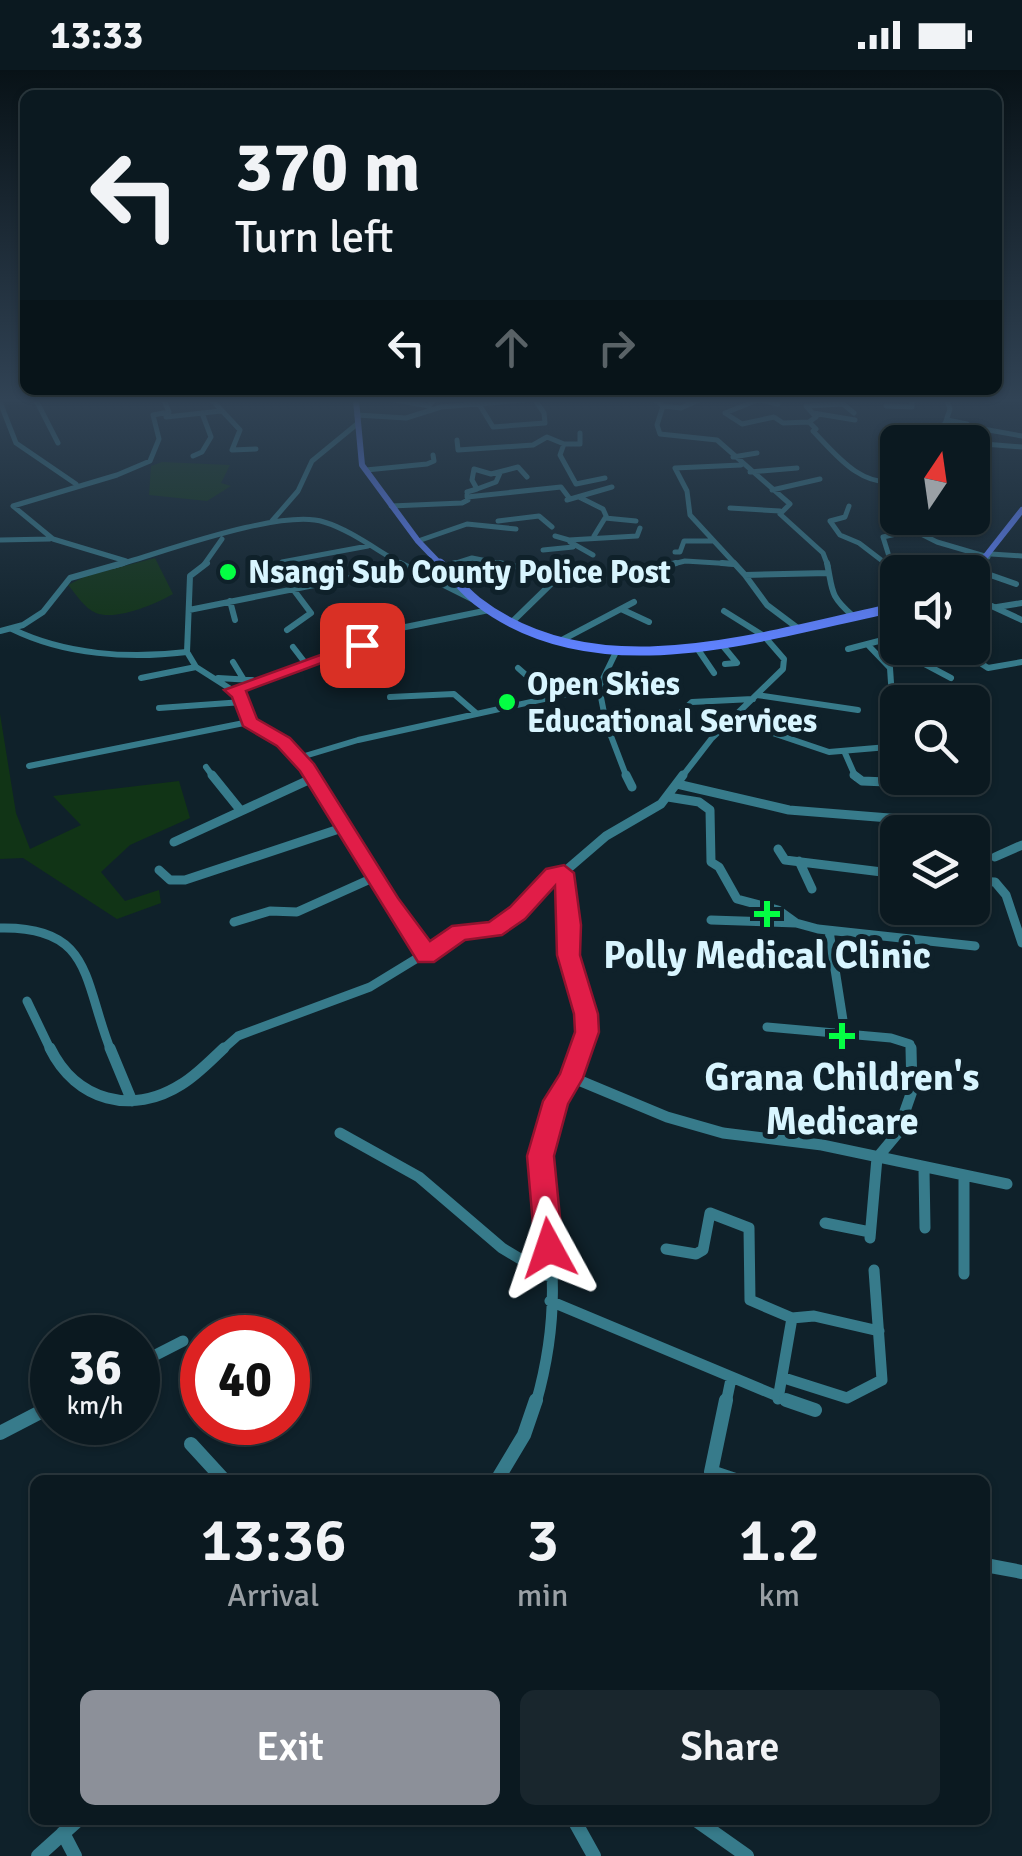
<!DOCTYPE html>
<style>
body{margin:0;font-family:Signika,sans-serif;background:#19262d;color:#f1f3f6;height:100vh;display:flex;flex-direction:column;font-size:38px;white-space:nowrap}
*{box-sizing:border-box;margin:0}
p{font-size:32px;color:#9aa0a5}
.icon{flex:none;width:55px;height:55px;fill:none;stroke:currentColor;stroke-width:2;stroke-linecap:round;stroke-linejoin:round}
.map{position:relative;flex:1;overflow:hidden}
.side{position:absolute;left:30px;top:1405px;width:960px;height:350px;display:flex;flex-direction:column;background:#0b1920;border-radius:15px;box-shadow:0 2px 8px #0004,0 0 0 2px #2b383e}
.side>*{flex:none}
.hud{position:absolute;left:20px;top:20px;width:982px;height:305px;border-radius:15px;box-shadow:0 2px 8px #0004,0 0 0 2px #2b383e;background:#0b1920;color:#f1f3f6;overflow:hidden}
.needle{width:65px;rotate:13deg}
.tools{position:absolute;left:880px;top:355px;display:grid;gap:20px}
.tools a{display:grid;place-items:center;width:110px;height:110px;border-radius:15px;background:#0b1920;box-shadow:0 2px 8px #0004,0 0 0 2px #2b383e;font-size:50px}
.speed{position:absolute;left:30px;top:1245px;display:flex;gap:20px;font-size:50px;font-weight:700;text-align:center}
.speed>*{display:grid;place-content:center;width:130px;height:130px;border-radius:50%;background:#0b1920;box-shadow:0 2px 8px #0004,0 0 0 2px #2b383e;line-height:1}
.speed small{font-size:25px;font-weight:400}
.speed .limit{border:15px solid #d22;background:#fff;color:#111}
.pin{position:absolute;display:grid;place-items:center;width:85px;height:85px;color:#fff;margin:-42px;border-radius:20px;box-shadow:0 5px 15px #0006}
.me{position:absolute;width:110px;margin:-55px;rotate:355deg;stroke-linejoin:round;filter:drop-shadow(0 0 8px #0008)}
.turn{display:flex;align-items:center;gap:35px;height:210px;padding:0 50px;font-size:45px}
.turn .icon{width:130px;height:130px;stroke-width:2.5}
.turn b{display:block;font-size:70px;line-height:85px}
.lanes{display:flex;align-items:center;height:95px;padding:0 50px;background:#0003;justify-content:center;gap:50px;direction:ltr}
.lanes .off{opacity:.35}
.eta{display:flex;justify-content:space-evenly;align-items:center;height:170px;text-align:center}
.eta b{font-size:60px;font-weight:600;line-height:70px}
.action{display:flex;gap:20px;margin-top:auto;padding:20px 50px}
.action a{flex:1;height:115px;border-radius:15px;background:#8c9099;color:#fff;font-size:40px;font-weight:600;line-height:115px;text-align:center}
.action a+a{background:#19262d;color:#f1f3f6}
.status{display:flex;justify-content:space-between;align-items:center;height:70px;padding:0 50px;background:#0b1920;direction:ltr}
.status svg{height:28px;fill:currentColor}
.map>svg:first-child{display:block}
.green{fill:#113416}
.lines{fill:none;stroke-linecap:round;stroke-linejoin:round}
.minor-far4{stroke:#377b8b;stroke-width:5}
.minor-far3{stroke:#377b8b;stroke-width:6}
.minor-far2{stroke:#377b8b;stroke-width:9}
.minor-far1{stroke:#377b8b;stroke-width:11}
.minor{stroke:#377b8b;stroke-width:14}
.major-far1{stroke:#5f82ff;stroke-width:6}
.major{stroke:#5f82ff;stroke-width:9}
.route{fill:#e11d48;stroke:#92132f;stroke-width:2.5}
.poi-dot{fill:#04ff43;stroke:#0f212a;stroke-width:4}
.labels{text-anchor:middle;stroke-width:10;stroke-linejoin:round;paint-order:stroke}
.far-poi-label{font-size:32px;font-weight:bold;fill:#d8f5ff;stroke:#0f212a;text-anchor:start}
.poi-label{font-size:38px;font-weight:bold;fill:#d8f5ff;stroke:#0f212a}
</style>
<div class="status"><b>13:33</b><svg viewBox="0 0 49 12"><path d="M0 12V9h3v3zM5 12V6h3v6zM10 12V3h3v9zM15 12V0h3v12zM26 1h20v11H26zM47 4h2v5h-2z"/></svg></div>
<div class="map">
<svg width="1022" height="1786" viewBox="0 0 1022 1786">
<rect width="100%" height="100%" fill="#0f212a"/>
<path class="green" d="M162 392 230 395 221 413 231 416 207 431 149 425 151 396Z
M155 488 173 524C156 534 116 551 96 543 84 538 77 525 68 515L86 506Z
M0 644 16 743 30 779 81 755 53 726 179 711 190 748 130 775 101 802 125 831 159 820 161 833 117 849 23 788 0 789Z"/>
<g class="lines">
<path class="minor-far4" d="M36 330 58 373
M212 330 240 360 232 380 256 379
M395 330 429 336 433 331 429 330
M656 330 663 336 657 355 660 364 717 370 790 434 780 444 823 483 828 496
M758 330 725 343 742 354 774 347 783 353 809 352
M760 330 778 334
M0 332 16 373 76 414
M479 334 493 357 545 353 544 343 535 330
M663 336 681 338 699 330
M886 336 912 337V330
M813 343 855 350
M854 343 843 334 806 336 816 347 809 352 816 359 813 361C836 385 861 418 898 411
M357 345 406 348 441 337 524 330
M166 347 221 341
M947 350 967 354
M983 359 1022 366
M457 370 458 380 533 375 547 367 564 374H580V363
M942 370 933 360 945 354 950 339 947 330
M941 372H971
M972 373 1022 377
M564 374 560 385 576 414 605 408
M193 386 202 382 211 367 202 343
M733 387 757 383
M366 400 427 394 434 391 433 385
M750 402 797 398
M477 419 496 412 500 403
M772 420 820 409
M467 422 477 419 472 410 474 399 491 404 518 397 527 407
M467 427 561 417 570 429
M579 427 603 439 607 448
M567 430 612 417
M391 436 462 433 468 430 467 425
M849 436 845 447 830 451 840 465 859 473 889 496
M730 438 780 441
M272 451 298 421 312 391 357 354
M498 451 539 446 552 457
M957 455 940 452 913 460 937 472 988 487
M555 466 569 470 637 466 640 458
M594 466 605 448 636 451
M0 470 50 469
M418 471 467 454 516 459
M570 472 593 485
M543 480 573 477
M675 482H680L684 471H713
M991 484 1022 486
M126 491 53 469 13 436 117 405 150 391 159 369 153 345 169 342 164 330
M282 492 368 476
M669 495 685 491 734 494
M114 496C161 483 281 438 324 452 351 460 379 482 405 496
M203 496 222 469
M447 496 472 488 512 496
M737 496 690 445 687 421 675 398 741 395
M892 496 883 467 913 460"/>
<path class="minor-far3" d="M400 493 478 532
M499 493 554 504
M722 493 734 494
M734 493 745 505 828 503
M827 493C833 521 829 525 853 546
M885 493 898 503
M669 495 676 493
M443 497 455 493
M910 499 913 502
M976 500 1016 514
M745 505 767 535 799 559
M972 527 1022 550
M230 531 235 550
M997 537 1022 533
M621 539 649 552
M189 540 405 497
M390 540 403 556
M511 553 554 511
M12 559C65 585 129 589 187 582L196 597 240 625 249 652 284 672 313 708
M287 560 311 543 293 519
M0 561 23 555 43 542 70 508 123 493
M560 571 634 532
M868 575 890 598 891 613
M723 576 737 593 725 594
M293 577 306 594
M957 578 988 598 1022 592
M848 579 898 566
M699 581 714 603
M187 582 190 506 207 493
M233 592 244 610
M888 594 919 591 951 608
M518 598 552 628
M141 608 196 597
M218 608 252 610
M599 617 606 653 627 708
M233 620 352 580 381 562 489 540
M757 625 858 640
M390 627 454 624 476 643
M159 638 243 632
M731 649 829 682 888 677
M611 662 674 649 692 632 753 629
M845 683 856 708
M298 688 358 670 599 617 616 582
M29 696 249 652
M206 697 214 708
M681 708 712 668 783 599 784 589 764 566 724 541"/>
<path class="minor-far2" d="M212 705 241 741
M311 705 390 833 415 862 426 886
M626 705 632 717
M854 705 862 711 887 712
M677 714 789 740 927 751
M668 727 699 732 710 740 711 792 719 797 737 829 778 840 796 853 818 859 975 876
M174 772 313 708
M778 779 785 790 898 804
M995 787 1022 775
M799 791 812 819
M159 800 170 810H185L345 757
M972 811 995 812 1006 825 1022 873
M711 850 796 853
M234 852 270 841 297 842 375 807
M0 858C93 856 83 911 111 981
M829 861 845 963
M27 931 51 981
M767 957 891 968 910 974 911 981
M221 981 238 966 370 917 460 862 494 860 518 843 540 815 557 802 563 803
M582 981C593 947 574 922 570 889 566 860 572 831 563 803L606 766 661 734 683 705"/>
<path class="minor-far1" d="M50 978C76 1031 132 1046 182 1014 197 1005 211 990 224 978
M110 978 132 1031
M571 1007 667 1047 723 1063 822 1075 1007 1114
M340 1063 419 1107 502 1178 552 1208
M924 1100 925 1158
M964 1107V1204
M825 1153 870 1162
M870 1168 877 1088 897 1064 912 1021 911 978
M666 1179 696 1184 703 1180 710 1143 749 1158 750 1230 792 1248 778 1329
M550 1231 794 1333
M792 1248 814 1246 879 1261
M138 1294 183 1271
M784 1308 847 1328 882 1310 874 1200
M536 1333C550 1284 556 1230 550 1179 547 1148 538 1117 540 1086 543 1047 569 1014 582 978
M726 1333 731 1309"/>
<path class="minor" d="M726 1330 711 1402 735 1410
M786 1330 815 1340
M0 1363 52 1336
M191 1374 224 1410
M497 1410 524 1365 536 1330
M985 1495 1022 1502
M574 1750 594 1786
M696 1750 747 1786
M63 1763 75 1786
M38 1786 78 1750"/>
<path class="major-far1" d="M356 330 362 395 418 471 442 496
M978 496 1022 440"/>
<path class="major" d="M440 493C452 506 464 521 477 531 597 624 765 564 898 537
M972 503 980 493"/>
</g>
<linearGradient id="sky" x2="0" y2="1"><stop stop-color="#081217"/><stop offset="0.57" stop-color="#314355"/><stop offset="1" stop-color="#314355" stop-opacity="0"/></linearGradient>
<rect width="1022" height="580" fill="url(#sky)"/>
<path class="route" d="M356 572 370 575 246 621 257 649 290 668 314 694 398 828 430 871 452 856 489 852 510 837 546 799 564 795 574 803 581 855 580 885 598 944 599 962 583 1008 568 1034 554 1086 563 1178 559 1187 549 1191 539 1187 535 1178 527 1086 543 1031 560 1004 575 962 574 944 557 885 555 816 525 849 502 865 465 870 434 892H418L300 701 277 676 243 656 232 627 224 620Z"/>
<g class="poi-dot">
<circle cx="228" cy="502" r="10"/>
<circle cx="507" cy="632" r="10"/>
<path d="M762 829h10v10h10v10h-10v10h-10v-10h-10v-10h10z"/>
<path d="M837 951h10v10h10v10h-10v10h-10v-10h-10v-10h10z"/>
</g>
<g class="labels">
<g class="far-poi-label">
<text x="248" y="513">Nsangi Sub County Police Post</text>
<text x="527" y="625">Open Skies<tspan x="527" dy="37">Educational Services</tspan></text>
</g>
<g class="poi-label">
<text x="767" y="898">Polly Medical Clinic</text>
<text x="842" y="1020">Grana Children's<tspan x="842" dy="44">Medicare</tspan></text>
</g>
</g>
</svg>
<div class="tools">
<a><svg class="needle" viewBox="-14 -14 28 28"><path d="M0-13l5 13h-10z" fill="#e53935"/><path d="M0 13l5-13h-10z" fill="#9aa0a5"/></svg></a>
<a><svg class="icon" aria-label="sound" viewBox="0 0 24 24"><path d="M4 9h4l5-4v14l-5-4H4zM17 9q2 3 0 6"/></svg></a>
<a><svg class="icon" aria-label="search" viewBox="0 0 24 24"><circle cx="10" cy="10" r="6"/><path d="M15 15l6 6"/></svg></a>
<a><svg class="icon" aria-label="layers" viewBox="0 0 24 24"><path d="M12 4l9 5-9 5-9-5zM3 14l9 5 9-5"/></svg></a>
</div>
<div class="speed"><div>36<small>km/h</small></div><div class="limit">40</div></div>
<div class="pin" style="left:362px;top:575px;background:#d93025"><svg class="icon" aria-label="arrive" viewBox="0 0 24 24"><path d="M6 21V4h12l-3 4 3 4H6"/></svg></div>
<svg class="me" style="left:549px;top:1178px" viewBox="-20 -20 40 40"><path d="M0-17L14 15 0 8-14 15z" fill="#e11d48" stroke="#fff" stroke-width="4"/></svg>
<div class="hud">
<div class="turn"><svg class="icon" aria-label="left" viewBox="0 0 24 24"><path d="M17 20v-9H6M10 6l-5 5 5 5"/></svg><div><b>370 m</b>Turn left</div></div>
<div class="lanes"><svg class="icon" aria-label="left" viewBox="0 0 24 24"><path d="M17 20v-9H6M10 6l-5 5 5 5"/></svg><svg class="icon off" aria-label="ahead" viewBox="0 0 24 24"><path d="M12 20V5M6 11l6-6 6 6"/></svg><svg class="icon off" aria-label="right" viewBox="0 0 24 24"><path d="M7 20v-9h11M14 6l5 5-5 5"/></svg></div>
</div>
<section class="side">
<div class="eta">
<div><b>13:36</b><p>Arrival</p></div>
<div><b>3</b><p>min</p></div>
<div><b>1.2</b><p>km</p></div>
</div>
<div class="action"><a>Exit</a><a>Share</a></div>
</section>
</div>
